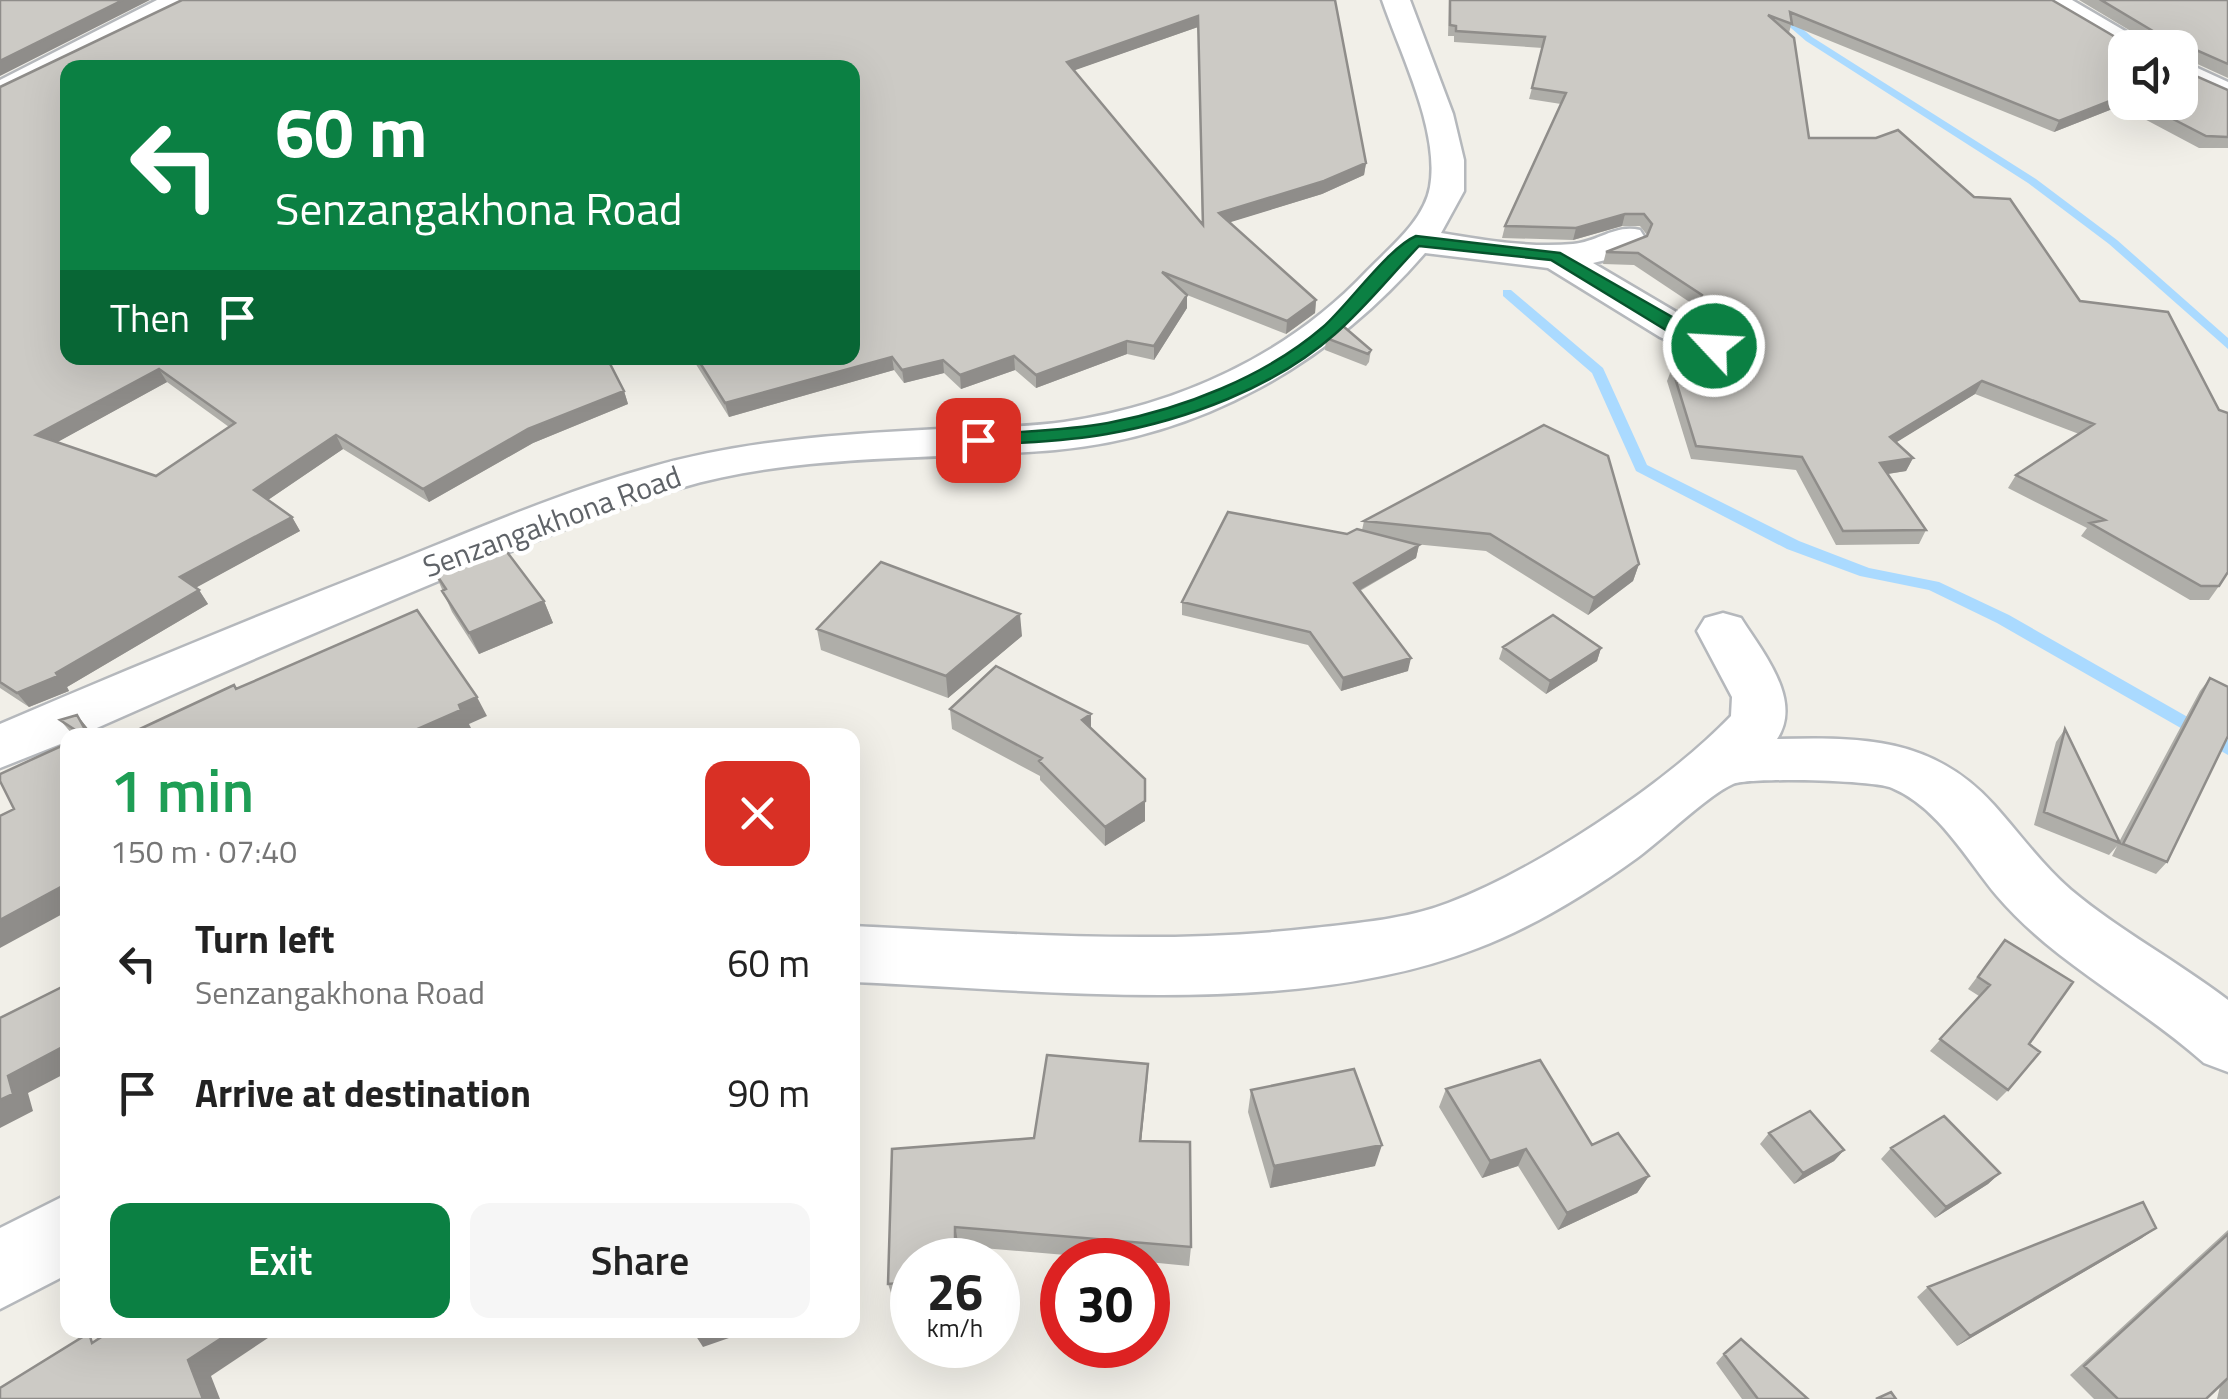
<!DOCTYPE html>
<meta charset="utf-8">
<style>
body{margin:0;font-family:"Titillium Web",sans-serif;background:#f6f6f6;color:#222;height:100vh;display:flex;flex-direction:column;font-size:38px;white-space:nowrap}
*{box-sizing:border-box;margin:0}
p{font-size:32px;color:#767676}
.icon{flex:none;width:55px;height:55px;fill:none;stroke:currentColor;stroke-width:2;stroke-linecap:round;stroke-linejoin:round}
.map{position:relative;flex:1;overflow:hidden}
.panel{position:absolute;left:60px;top:728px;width:800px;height:610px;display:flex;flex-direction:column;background:#fff;border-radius:20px;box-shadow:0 10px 40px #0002}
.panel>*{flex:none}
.banner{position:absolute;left:60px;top:60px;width:800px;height:305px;border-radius:20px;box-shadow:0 10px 40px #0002;background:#0b8043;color:#fff;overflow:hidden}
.tools{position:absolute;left:2108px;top:30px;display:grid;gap:20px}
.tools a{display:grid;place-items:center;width:90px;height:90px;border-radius:20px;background:#fff;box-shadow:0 10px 40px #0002;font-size:50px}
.speed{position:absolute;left:890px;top:1238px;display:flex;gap:20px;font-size:50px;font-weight:700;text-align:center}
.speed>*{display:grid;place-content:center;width:130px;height:130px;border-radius:50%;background:#fff;box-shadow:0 10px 40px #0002;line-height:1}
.speed small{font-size:25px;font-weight:400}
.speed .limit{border:15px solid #d22;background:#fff;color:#111}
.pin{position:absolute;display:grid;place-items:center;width:85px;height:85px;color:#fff;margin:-42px;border-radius:20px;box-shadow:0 5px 15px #0006}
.me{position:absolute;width:110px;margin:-55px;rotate:295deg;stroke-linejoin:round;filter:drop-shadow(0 0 8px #0008)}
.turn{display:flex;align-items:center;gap:35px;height:210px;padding:0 50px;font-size:45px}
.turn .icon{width:130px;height:130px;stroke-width:2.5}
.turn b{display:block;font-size:70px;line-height:85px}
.then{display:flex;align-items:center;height:95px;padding:0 50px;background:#0003;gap:20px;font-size:38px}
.round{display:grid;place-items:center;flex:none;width:105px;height:105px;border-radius:20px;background:#f6f6f6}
.overview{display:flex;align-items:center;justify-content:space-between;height:170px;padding:0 50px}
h1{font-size:60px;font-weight:600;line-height:75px;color:#1e9e55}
.button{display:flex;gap:20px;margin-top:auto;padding:20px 50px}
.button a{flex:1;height:115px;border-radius:20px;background:#0b8043;color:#fff;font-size:40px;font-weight:600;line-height:115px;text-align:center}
.button a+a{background:#f6f6f6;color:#222}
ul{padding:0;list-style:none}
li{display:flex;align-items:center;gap:30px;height:130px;padding:0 50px}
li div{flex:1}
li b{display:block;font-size:38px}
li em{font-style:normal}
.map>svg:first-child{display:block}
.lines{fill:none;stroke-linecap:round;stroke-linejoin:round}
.stream{fill:#aadaff;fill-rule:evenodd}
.minor-casing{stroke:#b5b8bc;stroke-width:5}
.minor{fill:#fff;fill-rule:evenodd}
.wall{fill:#afaea9;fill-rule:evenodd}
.shaded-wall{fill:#8f8d8a}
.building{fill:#cccac5;stroke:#8f8d8a;stroke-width:2.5;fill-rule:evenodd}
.route{fill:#0b8043;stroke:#07532c;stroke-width:2.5}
.labels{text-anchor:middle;stroke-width:9;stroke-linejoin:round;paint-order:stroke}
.street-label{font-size:30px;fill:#5f6368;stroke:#fff}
</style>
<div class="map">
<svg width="2228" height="1399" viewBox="0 0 2228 1399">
<rect width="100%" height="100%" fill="#f1efe8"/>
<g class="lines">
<path class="stream" d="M1776 0H1784L1791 19 1812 37 2036 179 2117 240 2228 338V349L2109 244 2028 183 1806 41 1784 22Z
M1503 290H1511L1603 368 1647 465 1799 541 1869 568 1939 582 2009 615 2228 740V755L1997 623 1929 590 1860 576 1787 549 1636 471 1592 373 1503 296Z"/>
<defs>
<path id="minor" d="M157 0H192L188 6 0 101V80Z
M1382 0H1410L1453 114 1464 160V191L1441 233C1485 240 1529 248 1573 244 1598 242 1615 224 1640 230L1645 238 1640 246 1618 257 1593 263 1688 319 1729 337 1735 346 1729 355 1714 358 1699 355 1660 337 1548 268 1425 253C1330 363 1202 437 1055 450 934 460 797 453 680 488 601 511 525 546 448 577 325 628 202 681 81 735H68V741L0 768V724C133 667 267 612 402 559 484 526 565 491 651 467 744 440 843 434 940 429 981 427 1023 428 1064 422 1178 405 1287 356 1367 271 1389 248 1424 221 1430 187 1440 131 1400 53 1382 0Z
M2037 0H2072L2154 48H2125V52Z
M2180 60 2228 82V103L2180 81Z
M1723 613 1741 618C1763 653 1803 700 1777 739 1862 737 1933 737 1994 805 2020 834 2042 865 2071 890 2120 931 2177 961 2228 1000V1072L2204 1063C2138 1004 2054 963 1997 896 1966 859 1939 808 1892 788 1875 780 1749 777 1733 784 1708 795 1663 839 1637 858 1590 892 1533 927 1478 948 1296 1020 1046 990 852 982V926C1006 933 1161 946 1314 928 1358 923 1407 919 1448 903 1536 870 1667 783 1731 716L1732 697 1697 631 1705 618Z
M68 1194V1274L0 1309V1228Z"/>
</defs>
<use href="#minor" class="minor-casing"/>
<use href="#minor" class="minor"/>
</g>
<path class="wall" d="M182 0H1335L1366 163 1364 175 1322 194 1229 222 1316 300 1315 313 1286 334 1187 295V308L1154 360 1127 354 1036 388 1015 370 961 389 944 373 904 383 894 370 729 417 692 358H852V68H68V358H607L624 391 628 404 533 443 429 502 343 449 268 500 292 517 300 531 196 587 199 590 208 604 67 687 69 691 29 707 0 688V87ZM1198 27 1202 224 1074 70ZM167 382 229 427 156 476 57 442Z
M1449 0H2052L2129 45 2149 42 2079 0H2228V78L2182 57V70L2228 90V148H2199L2120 106 2054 132 1791 25 1789 33 1809 138H1876L2219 586 2209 600H2190L2081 536 2087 528 2008 488 2016 475 2079 434 1975 394 1896 442 1913 458 1906 471 1888 474 1926 530 1919 544 1836 545 1796 470 1691 459 1667 381 1672 368 1738 343 1730 334 1694 317 1697 307 1634 265 1603 264 1606 252 1647 235 1640 226H1622L1573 240 1502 238 1505 226 1561 104 1529 99 1543 48 1454 42V36H1448ZM2125 48 2180 102H2125Z
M1326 338 1371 350 1369 362 1366 366 1325 350Z
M1544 425 1639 564 1633 581 1588 615 1486 551 1414 544 1419 545 1416 558 1360 591 1408 671 1341 691 1308 645 1182 615V602L1347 534 1362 530 1364 521Z
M434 571 544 601 553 623 479 654 452 612Z
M817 629 1022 636 948 698 821 650Z
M1503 647 1601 648 1597 661 1546 694 1499 659Z
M2210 678 2167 862 2156 874 2112 856 2117 846 2109 855 2034 825 2056 742 2065 729 2119 842 2200 691Z
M950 709 1091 714V729L1145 821 1105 846 1040 780V776L952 729Z
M77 715 93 735H73L60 720Z
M2005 940 2029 1044 2008 1090 1997 1101 1930 1051 1979 996 1968 989Z
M1047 1055 1148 1064 1141 1141 1190 1142 1191 1247 1189 1266 1148 1262V1260H1124L959 1246V1260H912V1300L894 1302 888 1284 892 1149 1034 1138Z
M1446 1089 1592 1145 1649 1176 1637 1193 1558 1230 1518 1166 1482 1178 1439 1107Z
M1251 1090 1375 1166 1270 1188 1248 1112Z
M1769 1133 1844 1150 1834 1161 1794 1184 1760 1144Z
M1891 1148 2000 1173 1988 1184 1935 1218 1881 1159Z
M2228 1230V1399H2217L2220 1386 2206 1399H2094L2070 1375Z
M2142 1238 1957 1346 1917 1297 1928 1287Z
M1724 1354 1808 1399H1742L1716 1363Z"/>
<path class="shaded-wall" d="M123 0H150L0 76V61Z
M1198 16V27L1067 73V62Z
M2125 95 2120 106 2054 132 2059 121Z
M1366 163 1364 175 1322 194 1218 226 1219 213Z
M1625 214 1622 226 1573 240 1576 228Z
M1187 295V308L1154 360V346Z
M1316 300 1315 313 1286 334 1287 321Z
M1127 341V354L1036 388V375Z
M1014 356 1015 370 961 389 960 375Z
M892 357 894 370 729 417 725 403Z
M943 360 944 373 904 383 902 370Z
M159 369 167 382 45 449 36 435Z
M1982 381 1975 394 1884 450 1890 437Z
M624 391 628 404 533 443 429 502 423 489 528 429Z
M336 435 343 449 262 504 254 490Z
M1913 458 1906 471 1874 476 1880 463Z
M292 517 300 531 190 591 180 577Z
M1419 545 1416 558 1351 595 1354 583Z
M1639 564 1633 581 1588 615 1594 598Z
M199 590 208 604 67 687 69 691 29 707 17 693Z
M544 601 553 623 479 654 469 633Z
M1020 614 1022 636 948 698 946 676Z
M1601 648 1597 661 1546 694 1550 681Z
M1411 658 1408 671 1341 691 1343 678Z
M477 697 487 716 469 724 471 728 457 735H404L459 705Z
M1091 714V734L1082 720Z
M77 715 93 735H88Z
M1145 801V821L1105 846V827Z
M68 883V911L0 948V920Z
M68 1044V1072L28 1093 33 1111 0 1128V1100L8 1076Z
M1148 1064 1147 1085 1139 1161 1140 1141Z
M1382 1145 1375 1166 1270 1188 1274 1166Z
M1526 1149 1518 1166 1482 1178 1490 1161Z
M1844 1150 1834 1161 1794 1184 1803 1173Z
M2000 1173 1988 1184 1935 1218 1946 1207Z
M1649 1176 1637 1193 1558 1230 1567 1213Z
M955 1227 959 1246V1260H955Z
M2156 1228 2142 1238 1957 1346 1970 1336Z
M234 1330H280L211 1376 220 1399H203L188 1360Z
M692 1330H752L703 1347Z"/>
<path class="building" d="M0 0H123L0 61Z
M182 0H1335L1366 163 1324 181 1219 213 1316 300 1287 321 1162 272 1187 295 1154 346 1127 341 1036 375 1014 356 960 375 943 360 902 370 892 357 725 403 697 358H852V68H68V358H607L624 391 528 429 423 489 336 435 254 490 292 517 180 577 199 590 56 673 58 676 17 693 0 682V87ZM1198 16 1203 225 1067 62ZM159 369 235 423 156 476 36 435Z
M1450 0H2052L2129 45 2160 41 2163 37 2101 0H2228V64L2187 46 2182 49V70L2228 90V137L2206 136 2140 102H2180V48H2125V95L2059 121 1790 12 1792 24 1768 15 1794 38 1809 138H1876L1898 130 1974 197 2010 199 2080 301 2168 312 2219 410 2228 413V572L2219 586H2201L2090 523 2105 520 2016 475 2094 424 1982 381 1890 437 1913 458 1880 463 1926 530 1843 531 1802 457 1696 446 1672 368 1684 338 1719 349 1737 344 1743 331 1735 321 1698 305 1702 295 1638 253 1606 252 1647 236 1652 224 1644 214H1625L1576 228 1505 226 1566 93 1532 88 1545 37 1456 31V26L1450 25Z
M1343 326 1371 350 1368 354 1326 338Z
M1544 425 1608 456 1639 564 1594 598 1490 534 1364 521Z
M1228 512 1347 534 1357 529 1419 545 1354 583 1411 658 1343 678 1310 632 1182 602Z
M501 544 544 601 469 633 442 591 446 589 434 571Z
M881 562 1020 614 946 676 817 629Z
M417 610 477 697 459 705 461 710 404 735H127L234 685 236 689Z
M1553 615 1601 648 1550 681 1503 647Z
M996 666 1091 714 1082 720 1145 779V801L1105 827 1039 761 1042 758 950 709Z
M2210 678 2228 687V736L2167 862 2123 844Z
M77 715 88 735H83L60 720Z
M2065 729 2120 843 2044 812Z
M68 743V883L0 920V816L14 809 0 781V774Z
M2005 940 2073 982 2029 1044 2040 1052 2008 1090 1940 1039 1990 985 1978 977Z
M68 984V1044L8 1076 13 1094 0 1100V1018Z
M1047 1055 1148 1064 1140 1141 1190 1142 1191 1247 955 1227V1260H912V1282L888 1284 892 1149 1034 1138Z
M1540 1060 1592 1145 1618 1133 1649 1176 1567 1213 1526 1149 1490 1161 1446 1089Z
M1354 1069 1382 1145 1274 1166 1251 1090Z
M1810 1111 1844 1150 1803 1173 1769 1133Z
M1944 1116 2000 1173 1946 1207 1891 1148Z
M2143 1202 2156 1228 1970 1336 1928 1287Z
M2228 1234V1378L2206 1399H2118L2084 1366Z
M112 1330H234L188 1360 203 1399H0V1388L89 1333 92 1343Z
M1741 1339 1808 1399H1758L1724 1354Z
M1891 1392 1896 1399H1876Z"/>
<path class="route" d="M1416 236 1560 253 1723 346 1708 350 1669 332 1551 260 1419 246C1391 275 1365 308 1335 334 1274 388 1186 420 1107 434 1065 442 1020 442 978 446L968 440 978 435C1021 431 1065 431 1108 423 1182 409 1265 377 1323 327 1348 305 1388 248 1416 236Z"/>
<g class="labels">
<g class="street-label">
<text transform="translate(552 522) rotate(-20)" y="10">Senzangakhona Road</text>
</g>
</g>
</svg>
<div class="tools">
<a><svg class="icon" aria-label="sound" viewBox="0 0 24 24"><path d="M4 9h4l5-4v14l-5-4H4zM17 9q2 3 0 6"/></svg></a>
</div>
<div class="speed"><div>26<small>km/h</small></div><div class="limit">30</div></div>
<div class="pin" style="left:978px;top:440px;background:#d93025"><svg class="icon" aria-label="arrive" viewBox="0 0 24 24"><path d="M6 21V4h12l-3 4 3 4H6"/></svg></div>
<svg class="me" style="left:1714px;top:346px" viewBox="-20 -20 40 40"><circle r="17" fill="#0b8043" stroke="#fff" stroke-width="3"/><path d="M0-11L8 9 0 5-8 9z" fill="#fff"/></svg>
<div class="banner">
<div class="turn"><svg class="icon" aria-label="left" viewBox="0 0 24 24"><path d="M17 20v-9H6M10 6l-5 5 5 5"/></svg><div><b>60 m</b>Senzangakhona Road</div></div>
<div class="then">Then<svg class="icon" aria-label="arrive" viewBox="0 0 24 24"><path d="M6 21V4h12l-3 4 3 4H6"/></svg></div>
</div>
<section class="panel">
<div class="overview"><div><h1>1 min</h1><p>150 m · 07:40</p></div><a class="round" style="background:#d93025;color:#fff"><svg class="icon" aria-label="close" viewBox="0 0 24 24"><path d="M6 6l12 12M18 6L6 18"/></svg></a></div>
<ul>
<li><svg class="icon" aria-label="left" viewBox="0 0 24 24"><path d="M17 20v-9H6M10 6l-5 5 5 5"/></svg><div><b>Turn left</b><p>Senzangakhona Road</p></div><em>60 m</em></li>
<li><svg class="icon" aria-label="arrive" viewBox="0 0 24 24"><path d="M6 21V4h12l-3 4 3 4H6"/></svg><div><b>Arrive at destination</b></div><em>90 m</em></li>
</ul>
<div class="button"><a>Exit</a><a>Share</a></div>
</section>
</div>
